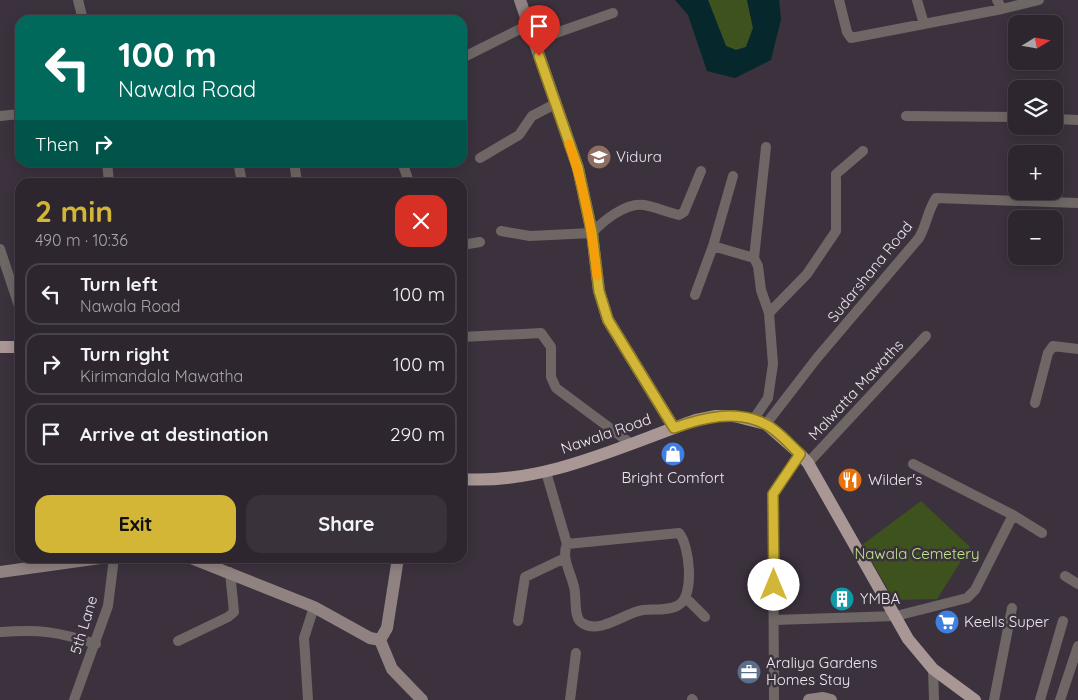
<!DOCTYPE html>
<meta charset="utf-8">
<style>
body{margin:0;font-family:Quicksand,sans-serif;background:#39323a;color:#f1f3f6;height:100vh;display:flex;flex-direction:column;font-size:19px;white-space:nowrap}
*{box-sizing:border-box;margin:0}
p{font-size:16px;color:#a7a5aa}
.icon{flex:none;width:28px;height:28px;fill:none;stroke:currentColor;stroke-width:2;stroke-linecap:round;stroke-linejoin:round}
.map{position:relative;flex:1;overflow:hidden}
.panel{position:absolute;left:15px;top:178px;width:452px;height:385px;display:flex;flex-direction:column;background:#2d262e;border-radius:15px;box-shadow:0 2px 12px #0003,0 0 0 1px #48434a}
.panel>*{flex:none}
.top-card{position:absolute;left:15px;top:15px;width:452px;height:152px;border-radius:15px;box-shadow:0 2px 12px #0003,0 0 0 1px #48434a;background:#00695c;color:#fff;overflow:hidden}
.needle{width:32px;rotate:79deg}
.controls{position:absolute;left:1008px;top:15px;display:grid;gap:10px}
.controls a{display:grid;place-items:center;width:55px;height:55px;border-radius:10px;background:#2d262e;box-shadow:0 2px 12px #0003,0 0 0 1px #48434a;font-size:25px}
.pin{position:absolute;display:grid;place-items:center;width:42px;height:42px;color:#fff;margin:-51px -21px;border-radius:50% 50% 50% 0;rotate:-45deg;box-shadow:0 0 5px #0007}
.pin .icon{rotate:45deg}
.me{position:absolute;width:55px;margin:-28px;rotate:0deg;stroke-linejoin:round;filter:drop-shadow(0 0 4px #0008)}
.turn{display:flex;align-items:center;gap:18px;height:105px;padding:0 20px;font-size:22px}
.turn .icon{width:65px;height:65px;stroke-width:2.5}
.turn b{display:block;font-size:35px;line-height:42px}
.then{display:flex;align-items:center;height:48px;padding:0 20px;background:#0003;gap:10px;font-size:19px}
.round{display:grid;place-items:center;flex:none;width:52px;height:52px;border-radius:15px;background:#39323a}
.summary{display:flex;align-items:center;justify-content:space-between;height:85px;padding:0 20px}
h1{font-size:30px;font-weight:700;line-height:38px;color:#d3b635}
.button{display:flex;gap:10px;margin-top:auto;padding:10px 20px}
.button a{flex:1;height:58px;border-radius:15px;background:#d3b635;color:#111;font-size:20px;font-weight:700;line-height:58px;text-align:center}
.button a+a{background:#39323a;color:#f1f3f6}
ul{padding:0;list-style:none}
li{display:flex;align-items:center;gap:15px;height:62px;margin:0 10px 8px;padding:0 10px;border:2px solid #48434a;border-radius:15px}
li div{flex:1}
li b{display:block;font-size:19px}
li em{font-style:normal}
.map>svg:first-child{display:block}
.green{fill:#3e521d}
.water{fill:#06272b}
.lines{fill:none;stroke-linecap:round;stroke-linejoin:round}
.street{stroke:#6f6765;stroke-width:10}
.secondary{stroke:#8f8280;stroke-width:12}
.primary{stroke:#a89794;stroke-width:12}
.route-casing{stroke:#897622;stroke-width:12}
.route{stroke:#d3b635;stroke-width:9}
.slow{stroke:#f59e0b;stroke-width:9}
.labels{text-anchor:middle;stroke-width:5;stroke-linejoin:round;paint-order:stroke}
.poi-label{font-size:15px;fill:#ece6ee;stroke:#3c323e;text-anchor:start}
.street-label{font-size:15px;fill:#ece6ee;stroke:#3c323e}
.park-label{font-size:15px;fill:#bfe58a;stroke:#3c323e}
</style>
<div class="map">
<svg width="1078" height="700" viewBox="0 0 1078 700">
<rect width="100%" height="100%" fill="#3c323e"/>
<path class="green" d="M708 0H747L753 28 746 47 736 50 726 46Z
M921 501 970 547 937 599 894 600 862 545Z"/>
<path class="water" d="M675 0H708L726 46 736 50 746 47 753 28 747 0H779L781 19 771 60 735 78 707 71 688 15Z"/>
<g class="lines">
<path class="street" d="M78 0 83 20
M839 0 847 32 851 38 1002 9 1039 0
M917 0 924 24
M997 0 1002 9
M533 41 613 13
M462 58 528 25
M0 116 20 114
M906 116 1016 117
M1054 119 1078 120
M766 147 754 258 758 266 761 290 769 313
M480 158 519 135 532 116 555 104
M107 162 109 182
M238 162 242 182
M294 162 297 182
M402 162 409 182
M501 231 530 236 592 233C603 221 626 202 644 205 655 207 667 212 679 215L684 212 701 171
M462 245 480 242
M713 246 754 258
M0 249 20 309
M695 295 713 246 733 176
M462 337 541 333 551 347V377L556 388 630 443
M1035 403 1048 353 1053 346 1078 349
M753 420 768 398 773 364 769 313 807 274 836 231V174L863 151
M766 424 817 358 919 238C927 224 927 212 936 198L1078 203
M808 463 926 336
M546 472 567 544C561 558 571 573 574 587 577 597 573 618 582 623 600 635 626 612 643 610 654 609 672 611 680 604 694 594 690 546 679 533L567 544
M1013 515 1042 533
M1065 576 1078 584
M687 599 705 617
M774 620 896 616 967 598 975 590 1013 515 913 464
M518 621 525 577 565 558
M1 632C40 629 59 632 96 644
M178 641 228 617 234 612 230 572
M933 669 934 700
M692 699 693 700
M74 700 108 606 114 558
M308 700 304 638 314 607
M570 700 576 653
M774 700 773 494 800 454
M994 700 1012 608
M1040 700 1063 621
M1060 700 1078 646"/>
<path class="secondary" d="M520 0 578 168 592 233 599 291 608 320 674 428
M191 558 314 607 370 638 380 640 392 669 422 700
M0 572 100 558
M380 640 387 628 398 558
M809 700 823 698 831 700"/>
<path class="primary" d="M0 347H20
M462 479C543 485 621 446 696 420L716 416H734L766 424 800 454 808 463 908 639 933 669 975 700"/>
</g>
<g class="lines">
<defs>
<path id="route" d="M539 56 578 168 592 233 599 291 608 320 674 428C702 418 736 409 765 424 778 430 790 445 800 454L773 494 774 585"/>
</defs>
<use href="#route" class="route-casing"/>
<use href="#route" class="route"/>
<path class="slow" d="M569 144C584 186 592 231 597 276"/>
</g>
<defs>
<symbol id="university-disc" viewBox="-11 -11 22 22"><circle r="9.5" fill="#8d6e63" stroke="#3c323e"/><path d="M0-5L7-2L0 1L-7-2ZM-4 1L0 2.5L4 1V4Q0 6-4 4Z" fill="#fff"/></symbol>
<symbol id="shop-disc" viewBox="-11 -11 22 22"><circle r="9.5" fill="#3f7fe0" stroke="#3c323e"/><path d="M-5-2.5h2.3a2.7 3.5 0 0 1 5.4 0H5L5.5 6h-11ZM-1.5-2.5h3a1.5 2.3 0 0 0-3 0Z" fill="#fff"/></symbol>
<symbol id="restaurant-disc" viewBox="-11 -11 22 22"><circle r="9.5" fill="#e8710a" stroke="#3c323e"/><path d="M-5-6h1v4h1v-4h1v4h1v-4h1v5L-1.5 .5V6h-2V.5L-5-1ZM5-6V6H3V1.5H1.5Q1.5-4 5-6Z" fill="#fff"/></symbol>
<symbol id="building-disc" viewBox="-11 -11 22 22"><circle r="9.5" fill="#0f9aa8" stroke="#3c323e"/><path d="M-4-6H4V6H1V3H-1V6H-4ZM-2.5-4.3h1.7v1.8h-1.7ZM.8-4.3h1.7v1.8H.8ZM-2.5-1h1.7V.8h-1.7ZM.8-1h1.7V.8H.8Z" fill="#fff"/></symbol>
<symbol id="supermarket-disc" viewBox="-11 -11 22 22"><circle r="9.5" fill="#3f7fe0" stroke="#3c323e"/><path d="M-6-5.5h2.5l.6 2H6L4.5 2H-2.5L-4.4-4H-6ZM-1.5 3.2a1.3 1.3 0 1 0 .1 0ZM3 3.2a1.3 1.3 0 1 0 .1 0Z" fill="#fff"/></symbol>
<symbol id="office-disc" viewBox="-11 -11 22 22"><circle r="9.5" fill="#5c6f8a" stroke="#3c323e"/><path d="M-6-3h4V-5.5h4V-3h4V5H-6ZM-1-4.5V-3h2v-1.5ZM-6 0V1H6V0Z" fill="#fff"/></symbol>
</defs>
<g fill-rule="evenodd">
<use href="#university-disc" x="585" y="143" width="28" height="28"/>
<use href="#shop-disc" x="659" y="440" width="28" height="28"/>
<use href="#restaurant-disc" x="836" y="466" width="28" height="28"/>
<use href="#building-disc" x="828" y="585" width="28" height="28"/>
<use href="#supermarket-disc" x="933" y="608" width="28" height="28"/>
<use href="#office-disc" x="735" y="658" width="28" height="28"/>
</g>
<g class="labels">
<g class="poi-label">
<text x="616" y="162">Vidura</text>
<text x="673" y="483" text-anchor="middle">Bright Comfort</text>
<text x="868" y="485">Wilder's</text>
<text x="860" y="604">YMBA</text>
<text x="964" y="627">Keells Super</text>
<text x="766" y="668">Araliya Gardens<tspan x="766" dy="17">Homes Stay</tspan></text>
</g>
<g class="street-label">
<text transform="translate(870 272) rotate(-51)" y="5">Sudarshana Road</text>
<text transform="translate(856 390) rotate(-47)" y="5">Malwatta Mawaths</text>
<text transform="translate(606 434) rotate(-19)" y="5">Nawala Road</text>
<text transform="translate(84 625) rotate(-73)" y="5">5th Lane</text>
</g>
<g class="park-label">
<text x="917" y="559">Nawala Cemetery</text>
</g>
</g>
</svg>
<div class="controls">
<a><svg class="needle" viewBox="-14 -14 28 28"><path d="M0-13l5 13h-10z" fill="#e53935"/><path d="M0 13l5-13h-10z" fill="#a7a5aa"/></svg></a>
<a><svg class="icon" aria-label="layers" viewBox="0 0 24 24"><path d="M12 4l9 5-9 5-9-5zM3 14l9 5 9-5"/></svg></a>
<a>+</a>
<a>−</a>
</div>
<div class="pin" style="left:539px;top:56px;background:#d93025"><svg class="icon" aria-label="arrive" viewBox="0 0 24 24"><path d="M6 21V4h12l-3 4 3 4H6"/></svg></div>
<svg class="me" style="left:774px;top:585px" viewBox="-20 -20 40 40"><circle r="19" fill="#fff"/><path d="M0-13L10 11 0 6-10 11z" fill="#d3b635"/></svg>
<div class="top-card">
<div class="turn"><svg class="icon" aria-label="left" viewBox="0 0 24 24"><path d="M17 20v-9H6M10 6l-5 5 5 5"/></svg><div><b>100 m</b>Nawala Road</div></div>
<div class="then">Then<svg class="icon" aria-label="right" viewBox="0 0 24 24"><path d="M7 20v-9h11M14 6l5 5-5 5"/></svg></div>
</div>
<section class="panel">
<div class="summary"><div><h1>2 min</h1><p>490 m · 10:36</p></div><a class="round" style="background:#d93025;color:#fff"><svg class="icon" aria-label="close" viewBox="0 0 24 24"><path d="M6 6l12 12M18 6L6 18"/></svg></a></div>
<ul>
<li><svg class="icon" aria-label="left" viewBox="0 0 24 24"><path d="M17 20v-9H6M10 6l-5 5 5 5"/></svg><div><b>Turn left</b><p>Nawala Road</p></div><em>100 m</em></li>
<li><svg class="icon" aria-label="right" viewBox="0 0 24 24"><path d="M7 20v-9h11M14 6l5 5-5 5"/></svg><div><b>Turn right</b><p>Kirimandala Mawatha</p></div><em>100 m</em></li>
<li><svg class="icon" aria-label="arrive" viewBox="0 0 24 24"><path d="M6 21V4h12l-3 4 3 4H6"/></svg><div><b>Arrive at destination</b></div><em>290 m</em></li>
</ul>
<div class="button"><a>Exit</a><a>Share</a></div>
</section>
</div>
